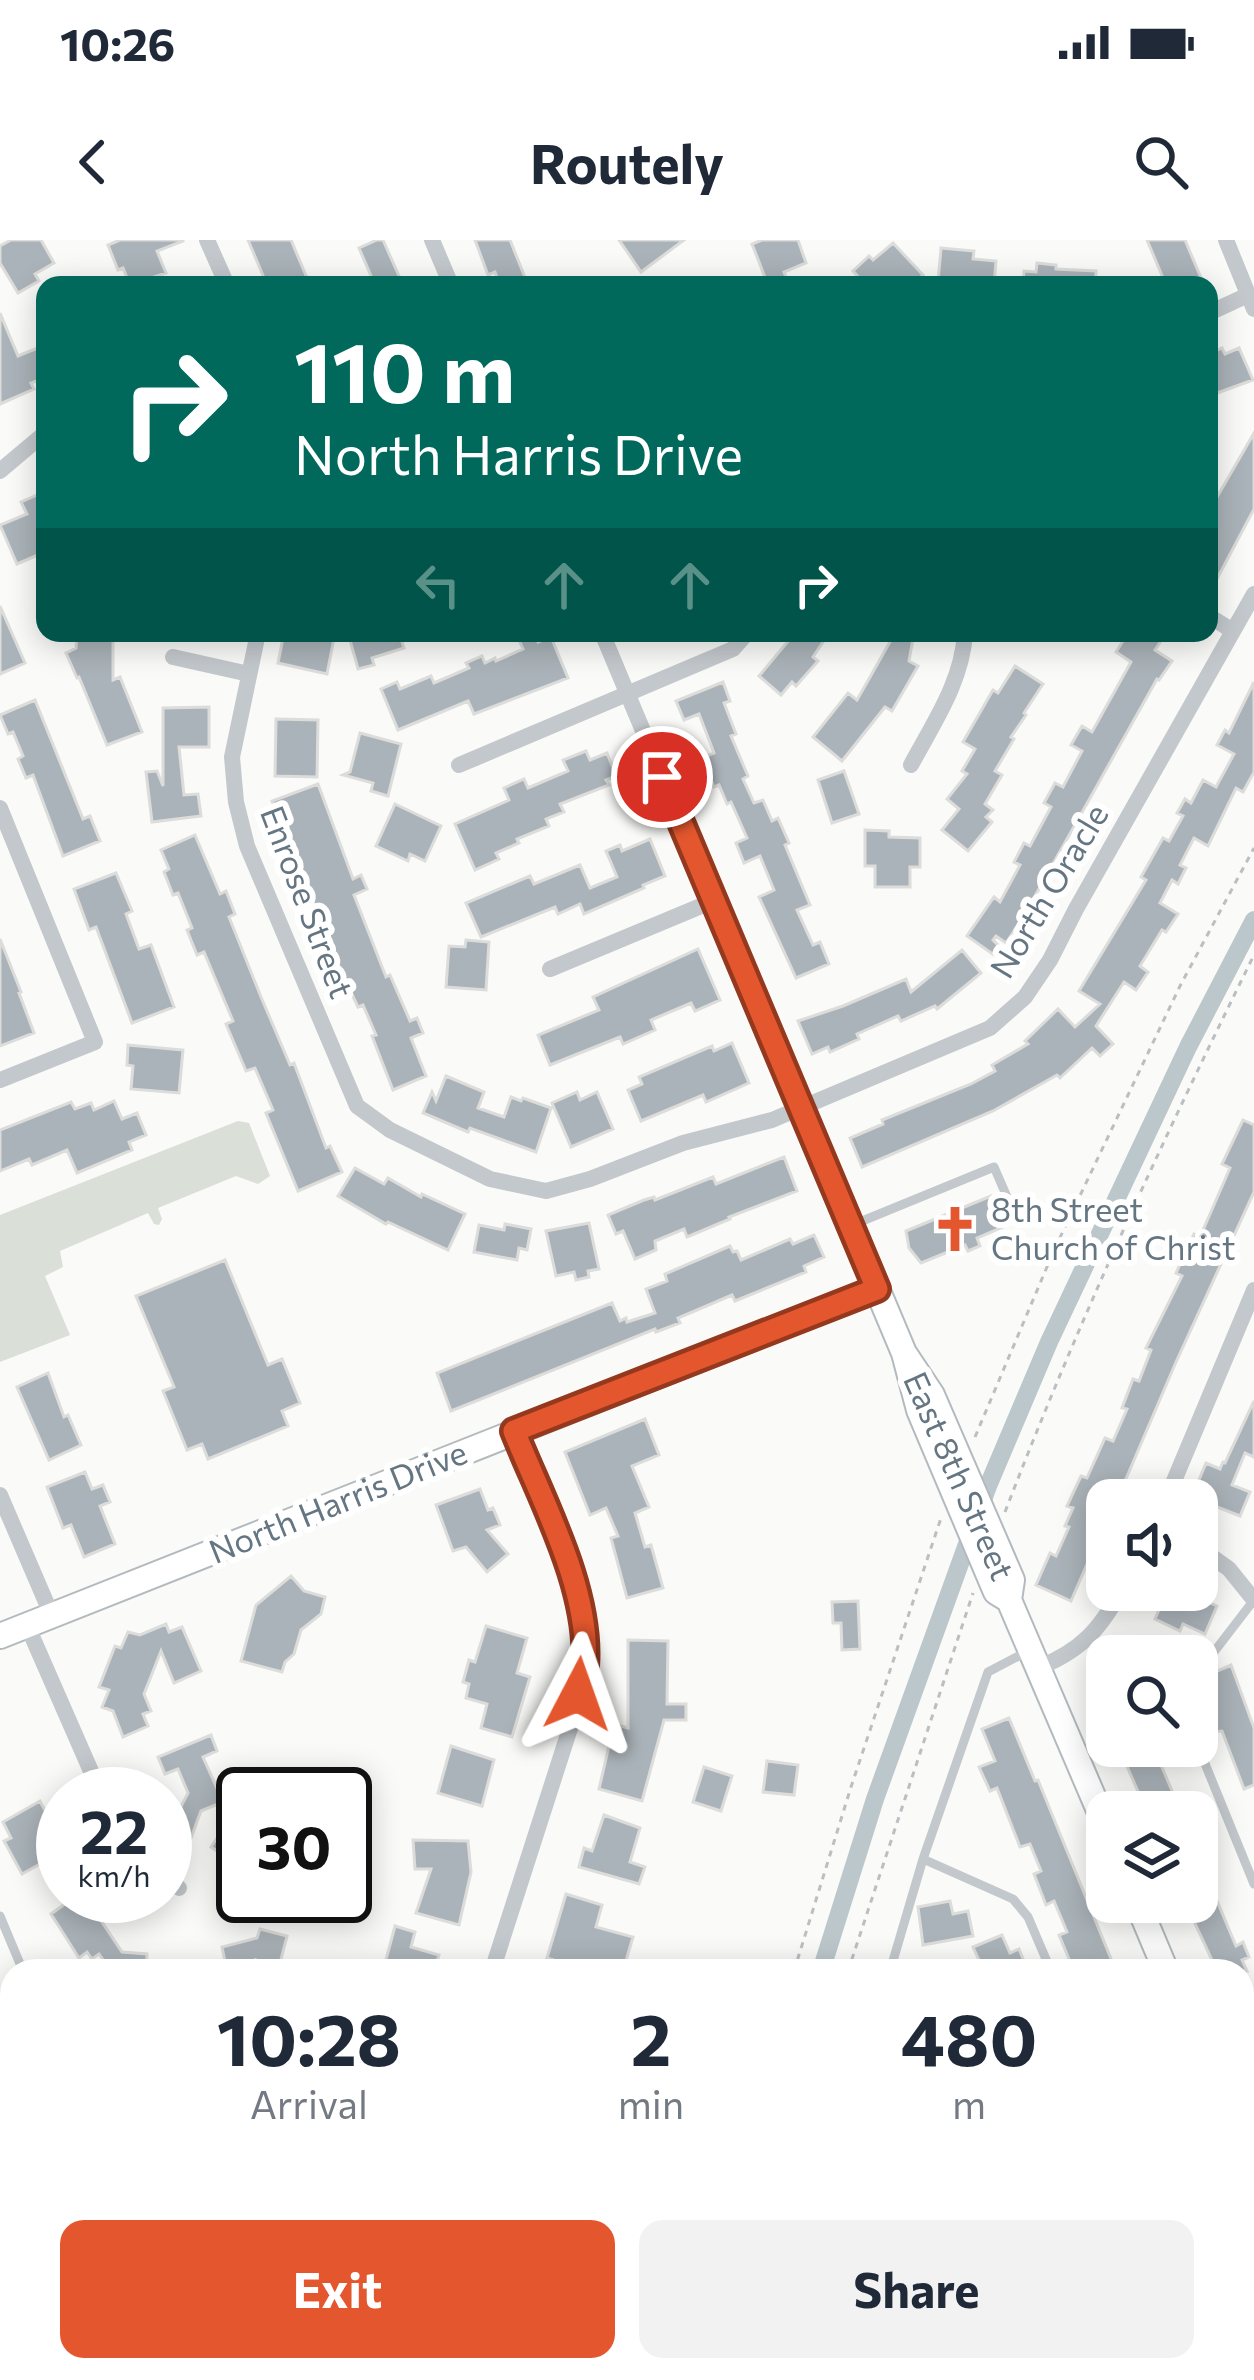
<!DOCTYPE html>
<style>
body{margin:0;font-family:Commissioner,sans-serif;background:#f2f2f3;color:#1f2937;height:100vh;display:flex;flex-direction:column;font-size:45px;white-space:nowrap}
*{box-sizing:border-box;margin:0}
p{font-size:39px;color:#747a83}
.icon{flex:none;width:66px;height:66px;fill:none;stroke:currentColor;stroke-width:2;stroke-linecap:round;stroke-linejoin:round}
.map{position:relative;flex:1;overflow:hidden}
.panel{position:absolute;left:0px;top:1719px;width:1254px;height:423px;display:flex;flex-direction:column;background:#fff;border-radius:36px 36px 0 0;box-shadow:0 6px 30px #0003}
.panel>*{flex:none}
.banner{position:absolute;left:36px;top:36px;width:1182px;height:366px;border-radius:24px;box-shadow:0 6px 30px #0003;background:#00695c;color:#fff;overflow:hidden}
.controls{position:absolute;left:1086px;top:1239px;display:grid;gap:24px}
.controls a{display:grid;place-items:center;width:132px;height:132px;border-radius:24px;background:#fff;box-shadow:0 6px 30px #0003;font-size:60px}
.speed{position:absolute;left:36px;top:1527px;display:flex;gap:24px;font-size:60px;font-weight:700;text-align:center}
.speed>*{display:grid;place-content:center;width:156px;height:156px;border-radius:50%;background:#fff;box-shadow:0 6px 30px #0003;line-height:1}
.speed small{font-size:30px;font-weight:400}
.speed .limit{border:6px solid #111;border-radius:18px;background:#fff;color:#111}
.pin{position:absolute;display:grid;place-items:center;width:102px;height:102px;color:#fff;margin:-51px;border:6px solid #fff;border-radius:50%;box-shadow:0 3px 12px #0007}
.me{position:absolute;width:132px;margin:-66px;rotate:4deg;stroke-linejoin:round;filter:drop-shadow(0 0 9px #0008)}
.turn{display:flex;align-items:center;gap:42px;height:252px;padding:0 60px;font-size:54px}
.turn .icon{width:156px;height:156px;stroke-width:2.5}
.turn b{display:block;font-size:84px;line-height:102px}
.lanes{display:flex;align-items:center;height:114px;padding:0 60px;background:#0003;justify-content:center;gap:60px;direction:ltr}
.lanes .off{opacity:.35}
.eta{display:flex;justify-content:space-evenly;align-items:center;height:204px;text-align:center}
.eta b{font-size:72px;font-weight:700;line-height:84px}
.primary-button{display:flex;gap:24px;margin-top:auto;padding:24px 60px}
.primary-button a{flex:1;height:138px;border-radius:24px;background:#e4572e;color:#fff;font-size:48px;font-weight:700;line-height:138px;text-align:center}
.primary-button a+a{background:#f2f2f3;color:#1f2937}
.status{display:flex;justify-content:space-between;align-items:center;height:84px;padding:0 60px;background:#fff;direction:ltr}
.status svg{height:33px;fill:currentColor}
header{display:flex;justify-content:space-between;align-items:center;height:156px;padding:0 60px;background:#fff;font-size:54px;font-weight:700}
.map>svg:first-child{display:block}
.green{fill:#dadfd7}
.lines{fill:none;stroke-linecap:round;stroke-linejoin:round}
.canal{stroke:#bbc7cb;stroke-width:18}
.building{fill:#aab3b9;stroke:#dcdcda;stroke-width:3}
.secondary-casing{stroke:#b3babf;stroke-width:28}
.path{stroke:#bbbfc2;stroke-width:3;stroke-dasharray:6 6;stroke-linecap:butt}
.lane{stroke:#c3c8cc;stroke-width:9}
.street{stroke:#c3c8cc;stroke-width:16}
.secondary{stroke:#fff;stroke-width:24}
.route-casing{stroke:#94391e;stroke-width:30}
.route{stroke:#e4572e;stroke-width:21}
.labels{text-anchor:middle;stroke-width:12;stroke-linejoin:round;paint-order:stroke}
.street-label{font-size:33px;fill:#657683;stroke:#fff}
.poi-label{font-size:33px;fill:#657683;stroke:#fff;text-anchor:start}
</style>
<div class="status"><b>10:26</b><svg viewBox="0 0 49 12"><path d="M0 12V9h3v3zM5 12V6h3v6zM10 12V3h3v9zM15 12V0h3v12zM26 1h20v11H26zM47 4h2v5h-2z"/></svg></div>
<header><svg class="icon" aria-label="back" viewBox="0 0 24 24"><path d="M15 5l-7 7 7 7"/></svg>Routely<svg class="icon" aria-label="search" viewBox="0 0 24 24"><circle cx="10" cy="10" r="6"/><path d="M15 15l6 6"/></svg></header>
<div class="map">
<svg width="1254" height="2140" viewBox="0 0 1254 2140">
<rect width="100%" height="100%" fill="#fafaf8"/>
<path class="green" d="M238 881 249 883 270 936 258 944 236 936 158 968 162 979 159 985 154 984 148 973 60 1011 63 1027 45 1036 70 1095 0 1122V975Z"/>
<g class="lines">
<path class="canal" d="M821 1731 875 1559 988 1246 1049 1102 1188 807 1254 680
M714 2140 716 2130"/>
</g>
<path class="building" d="M11 0H41L54 23 35 34 39 41 18 53 0 23V6Z
M120 0H183V1L157 11 166 33 130 45 123 28 118 30 108 5Z
M248 0H291L310 45H267Z
M377 0H383L403 45H375L359 8Z
M475 0H510L528 45H500L495 32 488 35Z
M619 0H684L641 32Z
M762 0H798L806 23 784 32 789 45H768L752 4Z
M1147 0H1185L1204 45H1166Z
M893 3 923 35 912 45H866L853 31 869 16 873 20Z
M941 8 974 11 973 19 996 21 994 45 938 42Z
M1037 23 1056 25V29L1096 31 1095 45H1023L1024 31 1036 32Z
M0 73 18 116 45 105V138L31 143 34 149 0 164Z
M1222 108 1225 114 1239 108 1253 140 1209 156V114Z
M1254 193V269L1209 354V271Z
M37 255 45 273V312L17 324 0 285 27 274 21 262Z
M0 366 25 423 0 434Z
M77 393H113V440L120 437 142 492 107 505 79 437 77 438 66 413 76 408Z
M284 393H335L327 434 278 423Z
M348 393H399L404 408 372 418 374 425 358 429Z
M534 393 538 402 551 397 568 438 474 474 468 461 398 490 381 449 397 442 400 449 431 436 434 443 469 428 466 423 482 416 485 423 495 418 496 421 523 409 519 400Z
M795 393H829L813 417 818 421 796 446 792 442 781 455 759 436Z
M895 393H914L909 421 918 426 892 471 885 467 842 521 813 497 848 453 857 460Z
M1128 393H1166L1155 410 1172 421 1159 440 1157 439 1022 679 1006 703 996 696 993 700 1012 719 1007 724 967 696 994 657 1000 662 1020 625 1014 622 1024 603 1030 606 1051 567 1044 563 1055 543 1063 547 1082 511 1071 505 1082 486 1092 492 1131 422 1116 412Z
M1015 426 1043 444 1024 473 1026 475 1011 497 1014 499 995 531 1002 535 985 564 993 570 986 577 992 582 968 611 942 590 959 569 947 559 967 534 962 531 975 509 963 502 993 450 998 453Z
M723 442 730 461 724 463 736 494 731 496 748 536 743 539 754 563 763 560 772 581 778 578 789 603 785 605 810 665 797 670 813 705 820 702 829 724 796 738 759 657 774 650 760 616 744 623 736 603 747 598 731 562 727 564 719 545 714 547 702 518 714 513 699 474 684 480 676 461Z
M1254 442V532L1243 552 1236 548 1208 606 1194 598 1180 625 1186 628 1178 644 1172 640 1160 663 1178 674 1166 692 1162 690 1140 726 1148 732 1136 750 1124 742 1096 786 1113 804 1100 816 1092 808 1060 838 1057 835 993 871 862 927 850 898 883 884 882 880 971 844 995 831 992 825 1028 804 1025 801 1058 769 1075 787 1100 764 1079 751 1146 640 1141 637 1163 598 1169 601 1183 576 1177 573 1185 559 1191 563 1203 540 1216 547 1234 514 1217 505 1225 490 1229 493Z
M35 460 83 579 90 576 100 601 63 616 33 535 26 538 18 519 23 516 13 492 8 494 0 475Z
M209 467V507H179L184 555 198 554 201 576 152 582 146 532 157 531 163 546V468Z
M276 479 318 480 317 537 275 536Z
M360 493 401 504 388 556 371 551 373 543 343 535 350 532Z
M586 511 590 520 607 513 616 536 606 540 609 545 560 564 564 572 546 579 549 586 517 599 519 603 496 613 499 619 475 630 455 584 509 560 504 548 524 539 528 548 568 531 563 520Z
M844 531 859 574 832 583 818 540Z
M318 544 353 639 361 635 367 649 354 655 386 737 390 735 410 781 417 778 423 793 411 798 426 836 393 850 372 796 376 795 363 765 358 767 340 729 272 561Z
M395 564 441 586 425 621 410 614 408 621 376 606Z
M865 590 889 591V597L920 598V627H910V647H875V626H865Z
M195 595 220 654 226 651 235 674 229 677 261 757 290 825 294 823 326 908 330 906 342 932 298 951 266 873 273 870 255 828 246 831 226 784 233 781 204 712 197 715 187 690 192 688 178 653 173 655 164 632 169 629 161 610Z
M650 599 665 636 643 645 644 648 584 674 580 664 558 674 555 667 481 697 466 663 530 636 534 644 580 625 590 648 617 637 606 611 620 605 622 611Z
M116 633 132 671 126 674 139 709 151 705 174 767 132 783 96 687 89 690 74 649Z
M0 699 21 752 19 753 34 793 0 806Z
M466 700 489 702 486 750 446 747 449 706 465 707Z
M698 709 720 760 695 771 691 763 651 780 655 790 623 804 620 797 550 825 538 795 599 770 593 757Z
M962 710 981 733 937 769 935 766 901 781 898 776 857 794 859 799 830 812 828 807 812 814 798 781 843 766 906 739 911 752Z
M732 803 749 843 706 862 703 855 641 881 628 850 642 844 639 837 712 806 714 811Z
M128 805 183 810 179 853 131 849 133 826 127 825Z
M446 836 484 852 478 868 504 877 511 857 521 861 523 858 551 868 536 912 470 888 468 892 423 873 432 852 436 861Z
M577 852 580 860 597 852 613 889 571 907 552 863Z
M114 861 122 879 137 873 146 895 129 902 132 910 77 933 67 910 32 925 29 919 0 931V890L71 862 75 869 91 863 94 870Z
M1243 880 1254 885V952L1176 1122 1125 1241 1115 1260H1107V1278L1071 1361 1036 1345 1050 1313 1056 1316 1069 1287 1065 1286 1073 1268 1067 1266 1081 1236 1087 1238 1105 1198 1113 1201 1127 1169 1122 1168 1133 1139 1139 1141 1151 1110 1146 1108 1182 1036 1176 1033 1194 994 1200 997 1230 928 1222 924Z
M784 917 797 951 729 977 730 979 687 997 684 989 655 1001 656 1010 635 1019 623 991 616 994 608 975 644 960 654 957 655 960 713 937 716 944Z
M355 928 384 944 388 938 421 957 422 954 465 974 448 1010 388 982 386 984 338 956Z
M991 956 1003 987 977 998 980 1006 968 1011 965 1005 921 1023 909 1008 906 991Z
M589 983 599 1029 588 1031 589 1037 576 1040 574 1032 556 1036 546 991Z
M505 984 531 989 527 1010 519 1008 517 1020 474 1012 479 985 504 990Z
M814 995 824 1017 804 1026 806 1032 735 1061 732 1055 678 1078 680 1083 656 1092 655 1089 451 1171 437 1133 612 1063 620 1081 626 1078 627 1082 655 1073 646 1049 667 1041 665 1034 730 1006 733 1012 737 1011 741 1020 790 999 793 1004Z
M225 1020 268 1125 282 1119 300 1163 282 1171 288 1186 208 1219 202 1204 187 1210 163 1151 174 1147 136 1056Z
M48 1133 64 1177 68 1175 81 1205 49 1220 17 1147Z
M1254 1161V1217L1245 1213 1232 1245 1250 1252 1240 1276 1192 1257 1206 1223 1220 1229 1223 1222 1225 1223Z
M645 1179 659 1215 632 1226 649 1267 635 1273 645 1307 651 1305 663 1348 627 1358 611 1298 618 1296 606 1268 590 1275 565 1212Z
M85 1232 92 1249 103 1245 110 1262 100 1266 115 1304 84 1317 71 1285 63 1288 47 1247Z
M480 1249 488 1270 493 1268 500 1285 487 1290 508 1314 487 1332 466 1307 453 1311 436 1265Z
M291 1336 304 1351 325 1357 321 1374 301 1390 294 1414 285 1422 282 1432 241 1421 256 1365Z
M1168 1350H1182L1217 1366 1205 1394 1183 1384 1180 1391 1155 1379Z
M858 1361 860 1409 842 1410 841 1383H833L832 1362Z
M166 1384 169 1392 182 1387 201 1431 174 1443 161 1411 144 1454 151 1471 143 1474 148 1486 123 1497 113 1471 102 1467 109 1450 99 1447 115 1406 121 1408 128 1392 140 1395Z
M486 1386 527 1398 517 1433 530 1437 512 1497 481 1488 487 1464 466 1458 469 1444 463 1442 469 1420 475 1422Z
M628 1400 668 1401 667 1464H686V1480H664L642 1561 599 1549 611 1497 617 1499 621 1486 628 1488Z
M1231 1425 1254 1488V1545L1244 1549 1222 1491 1213 1492 1197 1450V1446L1208 1435Z
M1009 1478 1035 1541 1038 1540 1116 1731H1074L1059 1695 1067 1692 1054 1661 1046 1665 1034 1634 1041 1631 1030 1604 1020 1607 997 1548 990 1551 979 1527 995 1521 982 1489Z
M211 1495 217 1511 203 1517 223 1562 201 1571 191 1598 170 1588 188 1553 178 1529 165 1534 158 1517Z
M451 1506 494 1520 482 1566 438 1553Z
M1123 1506H1153L1181 1572H1147L1126 1524 1130 1523Z
M767 1521 798 1525 794 1555 763 1552Z
M704 1527 732 1536 721 1571 693 1562Z
M40 1561 51 1582 54 1581 63 1597V1618L52 1624 49 1619 22 1634 4 1601 11 1598 3 1582Z
M604 1575 640 1588 630 1622 645 1627 639 1644 579 1627 584 1608 592 1611Z
M227 1583 243 1594V1628L211 1607Z
M413 1600 468 1601 471 1632 459 1685 416 1673 431 1629H415Z
M1197 1613 1236 1706 1243 1702 1249 1717 1242 1720 1247 1731H1217L1185 1662H1197Z
M566 1654 602 1665 596 1687 633 1697 623 1731H578L579 1728 547 1718Z
M76 1656H113L94 1670 122 1712 147 1714 146 1731H111L99 1714 92 1719 87 1712 79 1718 51 1674Z
M950 1661 953 1674 968 1671 973 1696 923 1705 918 1667Z
M395 1686 415 1692 411 1707 439 1715 434 1731H383Z
M260 1689 287 1696 279 1727 256 1720 258 1731H227L222 1707 257 1698Z
M1002 1695 1010 1713 1019 1709 1028 1731H984L973 1707Z"/>
<g class="lines">
<defs>
<path id="secondary" d="M862 1013 904 1113 919 1170 979 1312 996 1352 1009 1360
M904 1113 932 1155 1012 1340 1009 1360 1107 1589
M0 1396 877 1049
M1137 1662 1166 1731
M1242 1897 1254 1927"/>
</defs>
<use href="#secondary" class="secondary-casing"/>
<path class="path" d="M975 1197 1055 1008 1180 746 1254 608
M1005 1272C1078 1082 1164 897 1254 715
M794 1731 851 1547 941 1278
M848 1731 973 1353
M681 2140 684 2130
M739 2140 742 2130"/>
<path class="lane" d="M850 986 994 927 1011 966
M1197 1434 1254 1360
M1197 1504 1254 1644
M923 1619 1013 1659 1028 1677 1051 1731
M0 1676 23 1731
M890 1731 923 1619 988 1432 1028 1411
M1242 1964 1254 1959
M0 2037 12 2032
M966 2130 970 2140
M1217 2130 1221 2140
M774 2140 789 2130"/>
<path class="street" d="M207 0 227 45
M432 0 451 45
M1226 0 1254 69
M1209 73 1248 55
M0 231 45 193
M1209 376 1233 391
M258 393 232 517 236 562 247 606 357 866 390 890 490 939 546 951 590 939 683 903 772 880 990 788 1025 757 1050 720 1076 669 1254 354
M602 393 862 1013
M173 417 249 434
M459 525 733 409 747 393
M911 525C934 482 962 442 965 393
M0 568 95 802 0 840
M550 729 713 661
M0 1255 52 1376
M1166 1260 1254 1050
M1197 1306 1229 1329 1254 1360
M27 1385 101 1554
M1038 1428C1082 1410 1099 1390 1122 1350
M165 1635 179 1648
M492 1731 572 1482 585 1426 581 1370 565 1316 514 1191
M256 2130 260 2140
M147 2140 165 2130"/>
<use href="#secondary" class="secondary"/>
</g>
<g class="lines">
<defs>
<path id="route" d="M578 1454C580 1445 584 1435 585 1426 591 1350 542 1261 514 1191L877 1049 662 537"/>
</defs>
<use href="#route" class="route-casing"/>
<use href="#route" class="route"/>
</g>
<defs>
<symbol id="church-bare" viewBox="-9 -9 18 18"><path d="M-1.2-6h2.4v3.5h3.3v2.4h-3.3V6h-2.4V-.1h-3.3v-2.4h3.3Z" fill="#e4572e" stroke="#fff" stroke-width="2.5" paint-order="stroke"/></symbol>
</defs>
<g fill-rule="evenodd">
<use href="#church-bare" x="922" y="956" width="66" height="66"/>
</g>
<g class="labels">
<g class="street-label">
<text transform="translate(1049 651) rotate(-59)" y="12">North Oracle</text>
<text transform="translate(307 662) rotate(69)" y="12">Enrose Street</text>
<text transform="translate(959 1236) rotate(66)" y="12">East 8th Street</text>
<text transform="translate(338 1262) rotate(-22)" y="12">North Harris Drive</text>
</g>
<g class="poi-label">
<text x="991" y="982">8th Street<tspan x="991" dy="38">Church of Christ</tspan></text>
</g>
</g>
</svg>
<div class="controls">
<a><svg class="icon" aria-label="sound" viewBox="0 0 24 24"><path d="M4 9h4l5-4v14l-5-4H4zM17 9q2 3 0 6"/></svg></a>
<a><svg class="icon" aria-label="search" viewBox="0 0 24 24"><circle cx="10" cy="10" r="6"/><path d="M15 15l6 6"/></svg></a>
<a><svg class="icon" aria-label="layers" viewBox="0 0 24 24"><path d="M12 4l9 5-9 5-9-5zM3 14l9 5 9-5"/></svg></a>
</div>
<div class="speed"><div>22<small>km/h</small></div><div class="limit">30</div></div>
<div class="pin" style="left:662px;top:537px;background:#d93025"><svg class="icon" aria-label="arrive" viewBox="0 0 24 24"><path d="M6 21V4h12l-3 4 3 4H6"/></svg></div>
<svg class="me" style="left:578px;top:1454px" viewBox="-20 -20 40 40"><path d="M0-17L14 15 0 8-14 15z" fill="#e4572e" stroke="#fff" stroke-width="4"/></svg>
<div class="banner">
<div class="turn"><svg class="icon" aria-label="right" viewBox="0 0 24 24"><path d="M7 20v-9h11M14 6l5 5-5 5"/></svg><div><b>110 m</b>North Harris Drive</div></div>
<div class="lanes"><svg class="icon off" aria-label="left" viewBox="0 0 24 24"><path d="M17 20v-9H6M10 6l-5 5 5 5"/></svg><svg class="icon off" aria-label="ahead" viewBox="0 0 24 24"><path d="M12 20V5M6 11l6-6 6 6"/></svg><svg class="icon off" aria-label="ahead" viewBox="0 0 24 24"><path d="M12 20V5M6 11l6-6 6 6"/></svg><svg class="icon" aria-label="right" viewBox="0 0 24 24"><path d="M7 20v-9h11M14 6l5 5-5 5"/></svg></div>
</div>
<section class="panel">
<div class="eta">
<div><b>10:28</b><p>Arrival</p></div>
<div><b>2</b><p>min</p></div>
<div><b>480</b><p>m</p></div>
</div>
<div class="primary-button"><a>Exit</a><a>Share</a></div>
</section>
</div>
